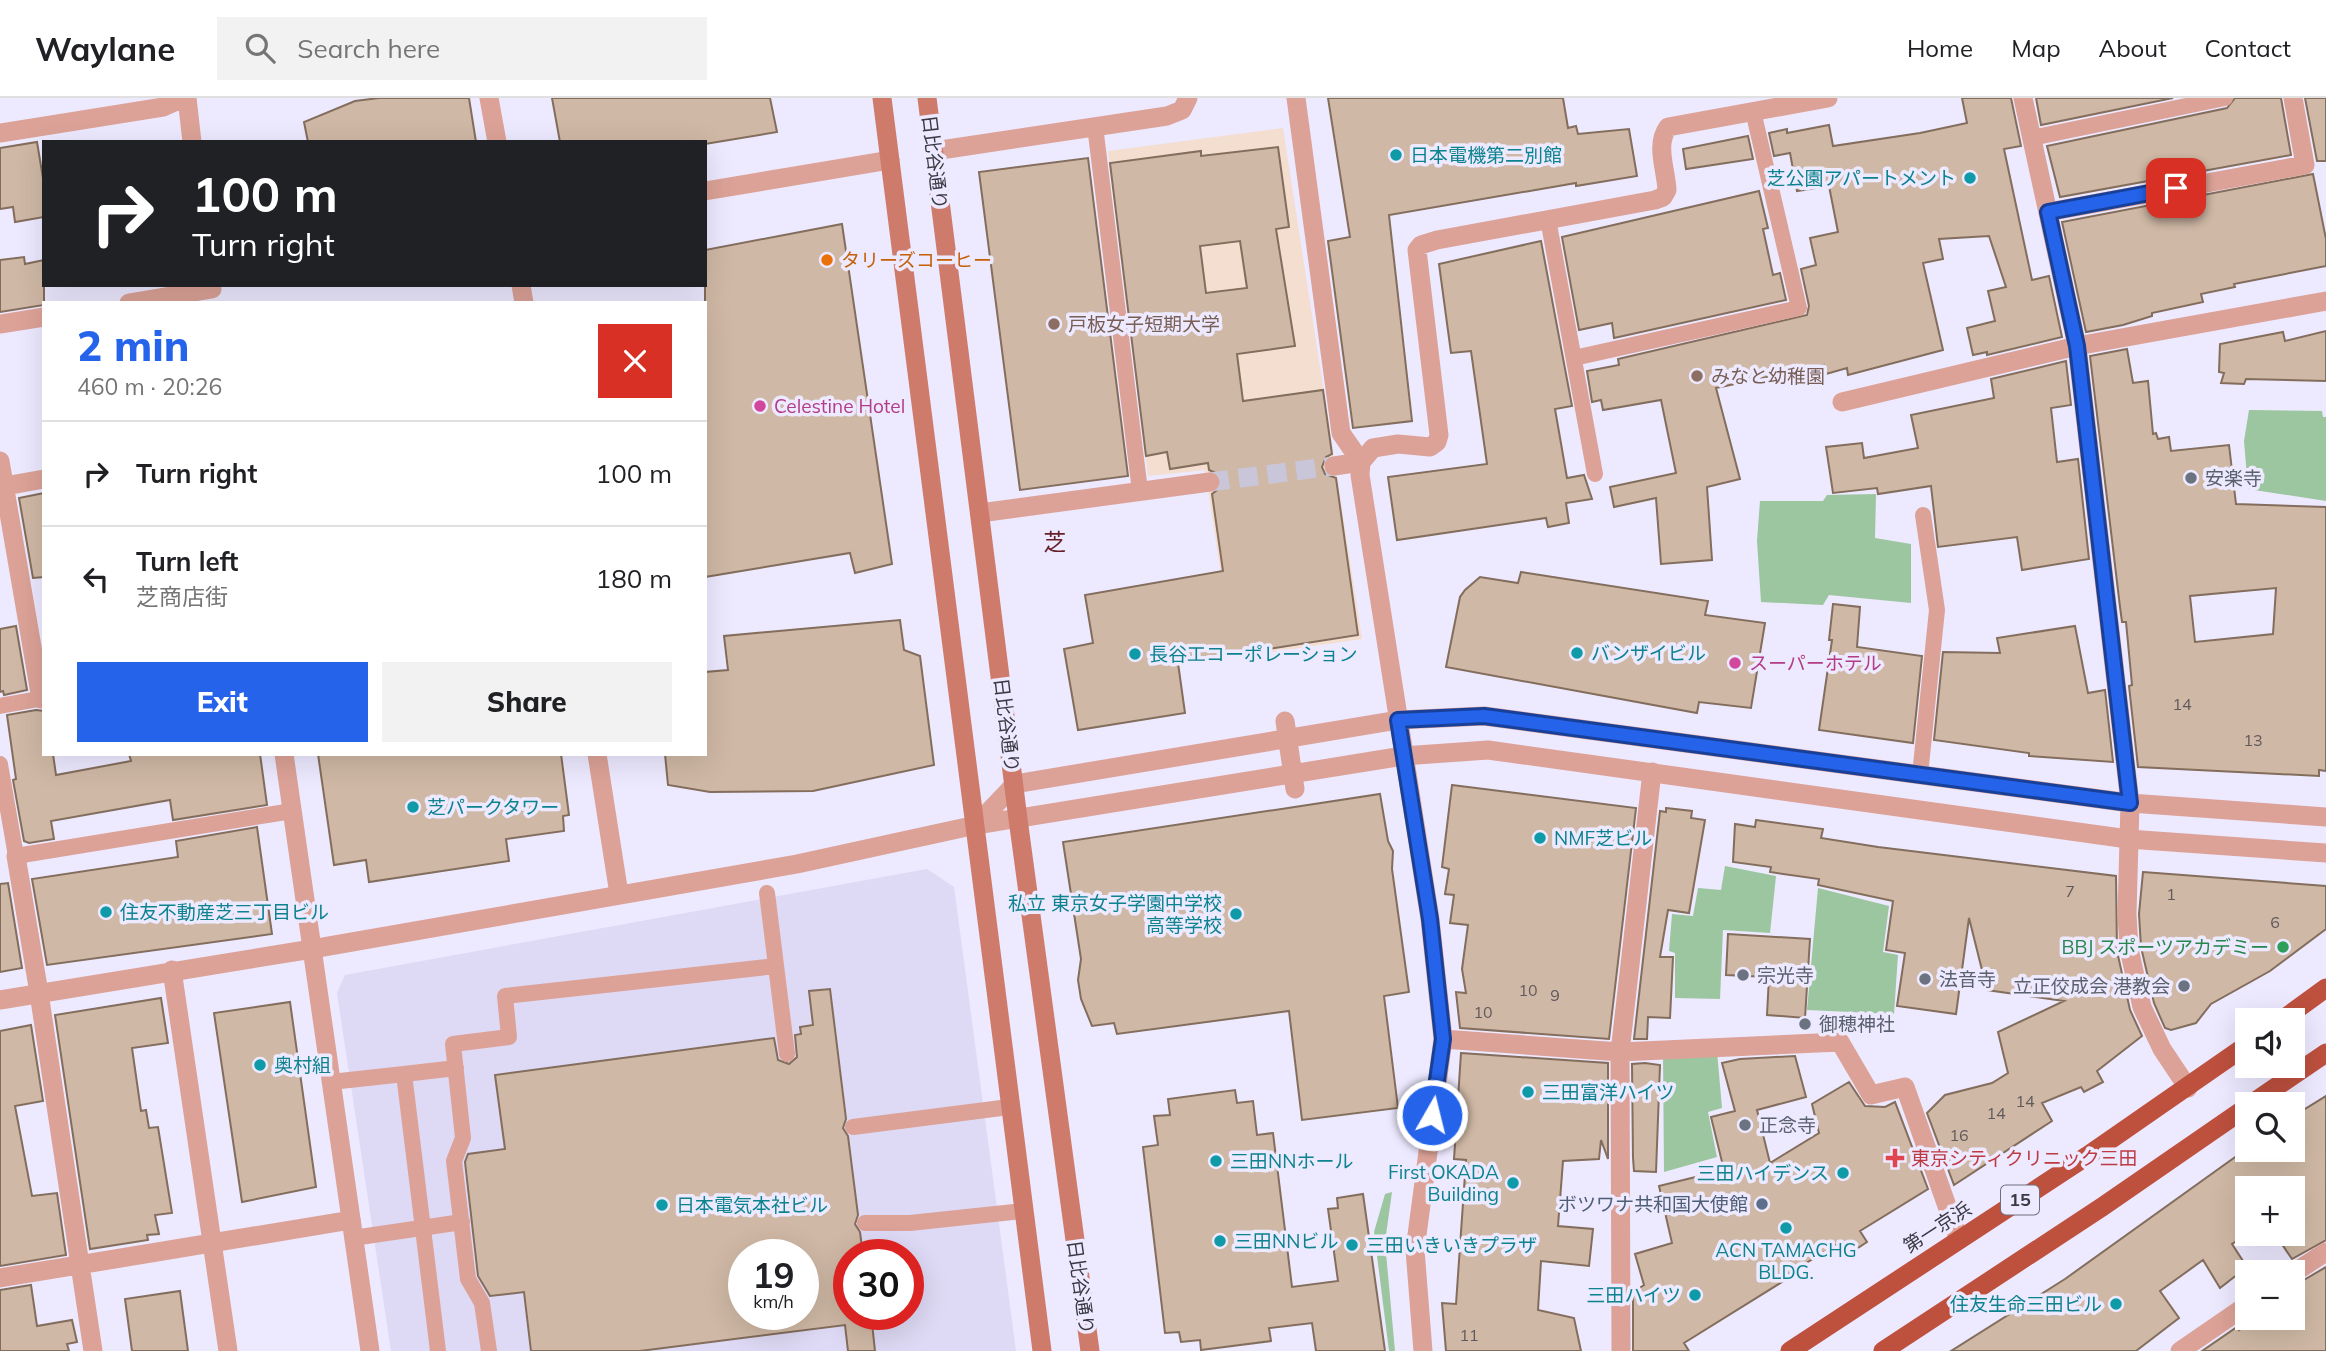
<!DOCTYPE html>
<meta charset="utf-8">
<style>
body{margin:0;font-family:Mulish,"Noto Sans JP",sans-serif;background:#f2f2f2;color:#202124;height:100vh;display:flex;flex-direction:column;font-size:26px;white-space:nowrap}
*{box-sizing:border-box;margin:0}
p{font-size:23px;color:#757577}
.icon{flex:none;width:38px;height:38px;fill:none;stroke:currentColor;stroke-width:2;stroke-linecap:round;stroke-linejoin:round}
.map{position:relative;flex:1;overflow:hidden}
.sheet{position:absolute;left:42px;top:203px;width:665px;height:455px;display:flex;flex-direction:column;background:#fff;border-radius:0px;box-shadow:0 7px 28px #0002}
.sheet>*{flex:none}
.top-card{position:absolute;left:42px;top:42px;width:665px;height:147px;border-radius:0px;box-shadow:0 7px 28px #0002;background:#202124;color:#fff;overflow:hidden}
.fabs{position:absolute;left:2235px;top:910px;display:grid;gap:14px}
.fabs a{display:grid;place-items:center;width:70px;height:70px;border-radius:0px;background:#fff;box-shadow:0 7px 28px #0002;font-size:35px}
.speed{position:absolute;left:728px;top:1141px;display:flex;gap:14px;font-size:35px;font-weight:700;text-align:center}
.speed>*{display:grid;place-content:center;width:91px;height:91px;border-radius:50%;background:#fff;box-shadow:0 7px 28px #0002;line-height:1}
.speed small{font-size:18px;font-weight:400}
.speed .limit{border:10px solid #d22;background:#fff;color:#111}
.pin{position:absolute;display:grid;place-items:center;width:60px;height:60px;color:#fff;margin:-30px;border-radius:14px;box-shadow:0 4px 10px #0006}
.me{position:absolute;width:77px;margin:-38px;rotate:8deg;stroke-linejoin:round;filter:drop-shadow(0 0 5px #0008)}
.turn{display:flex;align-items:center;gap:24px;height:147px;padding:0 35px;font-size:32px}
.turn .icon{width:91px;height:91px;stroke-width:2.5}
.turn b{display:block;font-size:49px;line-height:60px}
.round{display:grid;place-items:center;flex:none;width:74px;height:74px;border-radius:0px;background:#f2f2f2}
.summary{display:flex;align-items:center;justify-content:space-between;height:119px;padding:0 35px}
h1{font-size:42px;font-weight:800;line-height:52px;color:#2563eb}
.action{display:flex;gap:14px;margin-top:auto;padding:14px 35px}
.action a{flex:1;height:80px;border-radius:0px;background:#2563eb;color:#fff;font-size:28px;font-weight:800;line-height:80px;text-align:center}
.action a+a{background:#f2f2f2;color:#202124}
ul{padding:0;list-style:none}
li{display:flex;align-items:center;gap:21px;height:105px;padding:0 35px;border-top:2px solid #e0e0e0}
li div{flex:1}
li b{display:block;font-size:26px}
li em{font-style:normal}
header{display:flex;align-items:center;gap:42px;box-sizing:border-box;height:98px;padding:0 35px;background:#fff;border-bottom:2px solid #e0e0e0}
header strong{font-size:33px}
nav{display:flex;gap:38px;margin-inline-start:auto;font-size:24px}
.search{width:490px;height:63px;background:#f2f2f2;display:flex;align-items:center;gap:18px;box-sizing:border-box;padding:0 24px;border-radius:0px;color:#757577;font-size:26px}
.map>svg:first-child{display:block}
.built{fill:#ded9f4;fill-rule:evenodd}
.education{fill:#f3ded0}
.green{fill:#9cc69f}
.building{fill:#cfb8a5;stroke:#836d5c;stroke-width:2;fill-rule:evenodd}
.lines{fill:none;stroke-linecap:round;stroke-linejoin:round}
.minor-tunnel{stroke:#c9c6da;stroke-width:19;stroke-dasharray:19 10;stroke-linecap:butt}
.service{stroke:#dca297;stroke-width:16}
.pedestrian{stroke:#dca297;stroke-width:19}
.minor{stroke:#dca297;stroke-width:19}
.tertiary{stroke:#dca297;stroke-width:19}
.secondary{stroke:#cf7b6c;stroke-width:19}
.trunk{stroke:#be503e;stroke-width:19}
.pedestrian-bridge{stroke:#dca297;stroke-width:19}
.route-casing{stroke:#184099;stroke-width:18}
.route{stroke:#2563eb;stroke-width:12}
.culture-dot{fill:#0f9aa8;stroke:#ede9ff;stroke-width:2.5}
.food-dot{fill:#e8710a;stroke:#ede9ff;stroke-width:2.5}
.education-dot{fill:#8d6e63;stroke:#ede9ff;stroke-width:2.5}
.hotel-dot{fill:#d1479c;stroke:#ede9ff;stroke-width:2.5}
.worship-dot{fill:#6b7280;stroke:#ede9ff;stroke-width:2.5}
.leisure-dot{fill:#2e9e5b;stroke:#ede9ff;stroke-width:2.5}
.health-dot{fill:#e0444e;stroke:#ede9ff;stroke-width:2.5}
.service-dot{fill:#5c6f8a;stroke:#ede9ff;stroke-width:2.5}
.labels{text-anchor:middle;stroke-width:7;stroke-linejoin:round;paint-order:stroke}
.number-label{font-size:16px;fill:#60595c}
.shield{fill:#ede9ff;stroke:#706e7c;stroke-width:2}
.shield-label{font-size:18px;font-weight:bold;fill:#3b3944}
.culture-label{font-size:19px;fill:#0d838f;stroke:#ede9ff;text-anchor:start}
.street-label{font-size:19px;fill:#3b3944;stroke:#ede9ff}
.food-label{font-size:19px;fill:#c56008;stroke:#ede9ff;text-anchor:start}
.education-label{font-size:19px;fill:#785e54;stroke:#ede9ff;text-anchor:start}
.hotel-label{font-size:19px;fill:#b23c85;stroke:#ede9ff;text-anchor:start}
.worship-label{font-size:19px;fill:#5b616d;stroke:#ede9ff;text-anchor:start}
.leisure-label{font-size:19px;fill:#27864d;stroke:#ede9ff;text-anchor:end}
.health-label{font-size:19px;fill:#be3a42;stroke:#ede9ff;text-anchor:start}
.service-label{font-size:19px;fill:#4e5e75;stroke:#ede9ff;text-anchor:end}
.quarter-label{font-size:23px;fill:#641f27;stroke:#ede9ff}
</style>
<header>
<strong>Waylane</strong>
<div class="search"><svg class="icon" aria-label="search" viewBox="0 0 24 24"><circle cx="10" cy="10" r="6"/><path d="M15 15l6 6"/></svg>Search here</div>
<nav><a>Home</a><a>Map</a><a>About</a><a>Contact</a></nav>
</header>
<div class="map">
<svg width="2326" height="1253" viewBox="0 0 2326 1253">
<rect width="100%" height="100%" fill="#ede9ff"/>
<path class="built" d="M927 771 954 789 1016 1253H391L337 895 345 877ZM744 1157H803V1216H744ZM849 1157H908V1216H849Z"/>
<path class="education" d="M1283 30 1362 541 1243 558 1241 546 1232 548 1205 372 1148 378 1108 53Z"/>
<path class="green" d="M2249 312 2322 313 2323 319H2326V403L2248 391 2244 343Z
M1876 396 1875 440 1911 446V505L1829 497 1823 507 1761 504 1757 443 1760 403H1823L1827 397Z
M1725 768 1776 778 1770 835 1723 832 1720 901 1675 900V855L1669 853 1672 816 1693 818 1698 790 1721 792Z
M1818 790 1889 808 1883 854 1898 857 1894 916 1807 912Z
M1717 953 1722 1010 1708 1014 1717 1059 1664 1074 1663 956Z
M1392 1094 1385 1144 1395 1253H1389L1374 1134 1385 1096Z"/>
<path class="building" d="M379 0H469L476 44H308L304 24 355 3Z
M552 0H770L777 34 705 46 560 44Z
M1328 0H1563L1568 30 1576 28 1578 36 1629 31 1637 78 1576 88V85L1389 117 1412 323 1353 330 1328 143 1350 139Z
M1962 0H2011L2021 48 2004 51 2032 182 2049 178 2062 239 1987 257V254L1973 257 1967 230 1995 223 1988 193 2006 189 1989 138 1939 141 1943 161 1923 165 1943 252 1848 277 1847 270 1826 276 1824 267 1716 290 1740 381 1707 389 1712 462 1661 466 1656 400 1614 409 1610 389 1676 375 1661 302 1603 312 1601 302 1592 304 1587 273 1619 267 1618 261 1807 217 1809 208 1801 171 1816 167 1810 140 1838 134 1829 88 1797 93 1790 55 1774 58 1769 35 1787 31V35L1829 27 1833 48 1920 35 1967 25Z
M2036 0H2173L2041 27Z
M2235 0H2281L2291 57 2060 99 2047 48 2227 10Z
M2305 0H2326V63H2317Z
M1748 38 1753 61 1686 71 1683 51Z
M37 44 44 86V119L15 124 13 109 0 111V50Z
M1278 49 1289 129 1276 131 1295 248 1237 256 1243 303 1323 292 1332 356 1326 359 1322 369 1325 376 1336 380 1358 537 1178 565 1185 615 1078 632 1064 551 1093 545 1085 497 1223 473 1212 396 1221 389 1220 377 1209 372 1208 365 1170 371 1167 354 1146 358 1110 65 1201 53V58ZM1240 143 1247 190 1206 195 1200 148Z
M1088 60 1128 378 1020 392 979 74Z
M2313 76 2326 141V168L2234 186 2235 189 2201 196 2203 204 2152 215V218L2123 227 2086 234 2062 124Z
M1759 93 1768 130 1763 131 1773 177 1780 175 1786 202 1614 240 1612 225 1579 232 1562 139Z
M842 126 892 466 855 475 850 455 705 479V152Z
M1541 143 1572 308 1555 311 1567 380 1584 377 1592 401 1566 405 1569 425 1548 429 1546 420 1397 442 1388 379 1487 366 1471 253 1451 255 1439 166Z
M24 159 25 166 44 162V207L0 214V162Z
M2326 233V283L2246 281 2244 286 2221 285 2224 275 2219 274 2220 246 2283 234 2285 243Z
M2127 251 2133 285 2148 283 2153 336 2156 335 2158 341 2169 339 2171 353 2229 347 2236 406 2326 409V673L2319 672V678L2138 669 2129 588 2132 587 2126 524H2122L2120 509 2090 258ZM2276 490 2273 536 2195 544 2190 498Z
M2066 263 2071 307 2051 310 2057 364 2078 361 2089 461 2022 472 2017 439 1938 449 1931 388 1878 396 1877 390 1833 395 1826 349 1862 345 1864 360 1918 350 1911 317 1994 300 1991 281Z
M44 395V479L33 480 19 400Z
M1521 474 1708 503 1705 517 1765 525 1751 610 1699 604 1697 615 1446 569 1460 499 1465 492 1480 479 1518 485Z
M1833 506 1860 509 1857 549 1922 558 1913 645 1819 632 1832 542H1829Z
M900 522 904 552 920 558 934 667 813 693 710 694 668 687 665 656H705V574L728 572 724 538Z
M16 528 27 592 4 597 3 593 0 594V531Z
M2075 528 2088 595 2105 592 2113 664 2029 658V655L1934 642 1943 554 2000 555 1997 540Z
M36 612 44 613V656H53L56 677 131 663 129 656H260L267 707 173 722 170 702 51 723 54 741 29 745 24 743 13 682 16 681 7 617Z
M318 656H561L569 717 563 718 564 733 506 741 509 763 369 784 366 762 334 767Z
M1452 687 1636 710 1609 941 1460 930 1456 894 1466 895 1462 871 1468 827 1450 825 1454 797 1445 796 1449 771 1442 769Z
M1380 696 1388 743 1393 753 1392 771 1409 894 1384 898 1398 1010 1302 1022 1289 913 1117 936 1114 925 1092 928 1081 901 1078 882 1081 861 1063 744Z
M1666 710 1692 713 1691 720 1705 722 1689 815 1668 812 1660 859H1673L1670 920 1648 919 1647 941H1634L1660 713 1666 714Z
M1756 722 1823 731 1821 740 1878 749 2116 778 2117 853 2130 912 2142 938 2097 973 2103 984 2084 994 2081 989 2042 1005 2052 1023 1954 1087 1927 1015 1945 997 1992 985 2008 975 1998 934 2064 903 1987 892 1969 820 1956 916 1897 908 1905 855 1886 852 1893 803 1818 787 1819 781 1770 774 1771 769 1733 764 1735 726 1755 729Z
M257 729 272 836 47 867 32 781 178 759 176 743Z
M2143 774 2326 788V831L2270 873 2211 906 2196 925 2171 932 2165 930 2154 905 2141 849 2139 816Z
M8 785 22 870 0 874V786Z
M1728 836 1810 841 1805 920 1767 917 1769 879 1726 877Z
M830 891 846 1021 843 1030 848 1038 858 1117 855 1126 860 1134 863 1157H849V1216H871L875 1253H848L845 1227 640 1253H531L524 1194 490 1198 478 1178 465 1064 468 1056 505 1051 495 977 774 940 778 962 789 966 797 959 795 937 801 936 800 929 813 927 809 893ZM744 1157H803V1216H744Z
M161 900 168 945 132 950 141 1013 146 1012 149 1030 158 1029 172 1115 155 1117 159 1136 147 1137 148 1142 90 1151 55 917Z
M290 904 316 1089 242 1104 214 915Z
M31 927 43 1003 15 1008 32 1098 57 1095 66 1157 0 1168V933Z
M1461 955 1608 965V1061L1601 1042 1599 1061 1563 1063 1558 1128 1593 1131 1589 1168 1541 1163 1538 1212 1574 1220 1581 1253H1446L1442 1205 1456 1206 1466 1062 1454 1061Z
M1795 958 1806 999 1757 1012 1770 1065 1819 1035 1812 1006 1849 984 1865 1008 1885 1009 1895 1004 1928 1091 1860 1133 1867 1144 1844 1159 1836 1147 1788 1176 1790 1179 1684 1245 1689 1253H1633V1194L1644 1187 1635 1156 1672 1145 1659 1088 1724 1072 1711 1019 1735 1013 1722 965 1740 961Z
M1645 965 1660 967 1656 1074 1634 1073 1633 1060 1632 966Z
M1235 992 1237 1005 1253 1003 1257 1037 1273 1035 1292 1189 1338 1183 1328 1111 1338 1110 1337 1100 1363 1096 1385 1253H1316L1312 1225 1269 1230 1271 1243 1201 1252 1200 1242 1181 1244 1179 1234 1165 1235 1143 1049 1158 1047 1154 1018 1170 1017 1168 1001Z
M2326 998V1142L2292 1161 2275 1136H2292V1090H2247V1136L2232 1146 2247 1169 2220 1190 2203 1162 2160 1193 2179 1220 2136 1253H1951L2065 1181 2245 1052H2292V1019Z
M2326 1169V1253H2202L2237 1229 2239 1232 2257 1220H2292V1189Z
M31 1187 37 1228 72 1222 77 1244 67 1246 69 1253H0V1192Z
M180 1193 188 1253H132L125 1201Z"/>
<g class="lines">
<path class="minor-tunnel" d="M1210 384 1334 368"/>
<path class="service" d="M1095 28 1140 393
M2032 40 2225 0
M1548 121 1595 376
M1574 260 1799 210 1753 13
M0 608 44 600
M0 666 16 758 292 713
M1920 677 1937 512 1923 417
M767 795 787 956
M404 976 456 970
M331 984 404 976 438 1253
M853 1029 1009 1009
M865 1125H910L1023 1113
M353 1140 462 1124
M489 1253 482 1205 468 1181 454 1063 463 1040 453 946 509 939 505 898 776 868"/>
<path class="pedestrian" d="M489 0 497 44
M16 758 39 895"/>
<path class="minor" d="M187 0 192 44
M1296 0 1341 335 1361 364 1334 368
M2023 0 2077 248 2130 705 2127 816 2129 851 2142 909 2162 951 2188 990
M0 35 163 9 183 0
M934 53 1167 18 1182 12 1188 0
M2048 114 2305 67 2293 0
M129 205 212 191
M0 226 44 219
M1842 304 2077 248 2326 203
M0 363 41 601
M0 389 44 381
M980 415 1210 384
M172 872 228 1253
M39 895 93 1253
M1443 941 1620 954 1840 944 1871 997 1905 989 1959 1142
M2292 1176 2326 1154
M0 1180 351 1122
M1423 1253 1415 1152 1443 941 1430 821 1360 377 1361 364 1373 350 1398 346 1430 349 1437 344 1439 337 1417 152 1421 147 1437 142 1655 102 1663 99 1667 92C1666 71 1655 47 1668 29L1828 0
M1621 1253 1620 954 1652 674
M2180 1253 2247 1207"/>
<path class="tertiary" d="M705 93 890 62
M521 187 524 205
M284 656 370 1253
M597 656 619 796
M976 727 1015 686 1398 622 1484 618 2130 705 2326 719
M0 902 312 851 797 766 976 727 1403 658 1488 652 2128 741 2326 755"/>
<path class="secondary" d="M882 0 1042 1253
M927 0 1018 721 1090 1253"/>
<path class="trunk" d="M2282 922 2326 890
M2251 1006 2326 955
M1790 1253 2087 1058 2247 947
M1883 1253 2102 1109 2247 1009"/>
<path class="pedestrian-bridge" d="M1285 623 1295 691"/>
</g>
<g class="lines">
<defs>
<path id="route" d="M1432 1017 1443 941 1430 821 1398 622 1484 618 2130 705 2077 248 2048 114 2176 90"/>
</defs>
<use href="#route" class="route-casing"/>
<use href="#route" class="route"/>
</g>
<g class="culture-dot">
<circle cx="1396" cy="57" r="7"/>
<circle cx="1970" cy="80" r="7"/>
<circle cx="1577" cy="555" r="7"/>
<circle cx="1135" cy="556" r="7"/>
<circle cx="413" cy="709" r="7"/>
<circle cx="1540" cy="740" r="7"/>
<circle cx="106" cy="814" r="7"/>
<circle cx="1236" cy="816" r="7"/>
<circle cx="260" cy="967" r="7"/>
<circle cx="1528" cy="994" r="7"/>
<circle cx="1216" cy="1063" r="7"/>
<circle cx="1843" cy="1075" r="7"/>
<circle cx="1513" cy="1085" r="7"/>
<circle cx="662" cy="1107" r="7"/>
<circle cx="1786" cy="1130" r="7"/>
<circle cx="1220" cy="1143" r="7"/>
<circle cx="1352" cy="1147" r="7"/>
<circle cx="1695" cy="1197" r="7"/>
<circle cx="2116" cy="1206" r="7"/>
</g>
<circle class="food-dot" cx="827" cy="162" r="7"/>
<g class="education-dot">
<circle cx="1054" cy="226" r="7"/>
<circle cx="1697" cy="278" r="7"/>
</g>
<g class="hotel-dot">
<circle cx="760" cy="308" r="7"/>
<circle cx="1735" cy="565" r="7"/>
</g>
<g class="worship-dot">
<circle cx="2191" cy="380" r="7"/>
<circle cx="1743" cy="877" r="7"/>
<circle cx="1925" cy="881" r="7"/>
<circle cx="2184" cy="888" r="7"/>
<circle cx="1805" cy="926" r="7"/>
<circle cx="1745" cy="1027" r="7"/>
</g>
<circle class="leisure-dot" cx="2283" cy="849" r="7"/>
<path class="health-dot" d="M1891.5 1049.5h7v7h7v7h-7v7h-7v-7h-7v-7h7z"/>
<circle class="service-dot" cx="1762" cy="1106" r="7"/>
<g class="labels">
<g class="number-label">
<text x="2182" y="612">14</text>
<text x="2253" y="648">13</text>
<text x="2070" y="799">7</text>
<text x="2171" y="802">1</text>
<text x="2275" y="830">6</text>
<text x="1528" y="898">10</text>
<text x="1555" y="903">9</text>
<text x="1483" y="920">10</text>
<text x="2025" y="1009">14</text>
<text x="1996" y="1021">14</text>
<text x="1959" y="1043">16</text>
<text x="1469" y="1243">11</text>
</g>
<rect class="shield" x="2001" y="1087.5" width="38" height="29" rx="5"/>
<g class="shield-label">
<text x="2020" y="1108">15</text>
</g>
<g class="culture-label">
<text x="1410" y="64">日本電機第二別館</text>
<text x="1956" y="87" text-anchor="end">芝公園アパートメント</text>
<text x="1591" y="562">バンザイビル</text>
<text x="1149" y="563">長谷工コーポレーション</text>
<text x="427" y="716">芝パークタワー</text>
<text x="1554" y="747">NMF芝ビル</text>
<text x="1222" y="812" text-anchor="end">私立 東京女子学園中学校<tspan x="1222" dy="22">高等学校</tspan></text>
<text x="120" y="821">住友不動産芝三丁目ビル</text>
<text x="274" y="974">奥村組</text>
<text x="1542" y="1001">三田富洋ハイツ</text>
<text x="1230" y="1070">三田NNホール</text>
<text x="1499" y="1081" text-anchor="end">First OKADA<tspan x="1499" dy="22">Building</tspan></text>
<text x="1829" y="1082" text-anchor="end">三田ハイデンス</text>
<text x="676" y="1114">日本電気本社ビル</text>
<text x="1234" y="1150">三田NNビル</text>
<text x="1366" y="1154">三田いきいきプラザ</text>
<text x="1786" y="1159" text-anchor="middle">ACN TAMACHG<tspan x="1786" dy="22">BLDG.</tspan></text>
<text x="1681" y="1204" text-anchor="end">三田ハイツ</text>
<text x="2102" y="1213" text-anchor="end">住友生命三田ビル</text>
</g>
<g class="street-label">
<text transform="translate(935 64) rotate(83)" y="7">日比谷通り</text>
<text transform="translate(1007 627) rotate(83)" y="7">日比谷通り</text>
<text transform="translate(1937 1129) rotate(-33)" y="7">第一京浜</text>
<text transform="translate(1081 1189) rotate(82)" y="7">日比谷通り</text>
</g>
<g class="food-label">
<text x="841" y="169">タリーズコーヒー</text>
</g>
<g class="education-label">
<text x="1068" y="233">戸板女子短期大学</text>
<text x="1711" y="285">みなと幼稚園</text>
</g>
<g class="hotel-label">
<text x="774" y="315">Celestine Hotel</text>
<text x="1749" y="572">スーパーホテル</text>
</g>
<g class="worship-label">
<text x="2205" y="387">安楽寺</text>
<text x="1757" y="884">宗光寺</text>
<text x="1939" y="888">法音寺</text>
<text x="2170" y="895" text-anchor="end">立正佼成会 港教会</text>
<text x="1819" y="933">御穂神社</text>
<text x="1759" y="1034">正念寺</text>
</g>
<g class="leisure-label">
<text x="2269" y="856">BBJ スポーツアカデミー</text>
</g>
<g class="health-label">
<text x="1911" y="1067">東京シティクリニック三田</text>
</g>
<g class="service-label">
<text x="1748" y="1113">ボツワナ共和国大使館</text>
</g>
<g class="quarter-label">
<text x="1055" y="452">芝</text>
</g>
</g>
</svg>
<div class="fabs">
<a><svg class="icon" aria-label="sound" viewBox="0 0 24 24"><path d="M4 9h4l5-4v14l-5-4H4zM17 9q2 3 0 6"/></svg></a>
<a><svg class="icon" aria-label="search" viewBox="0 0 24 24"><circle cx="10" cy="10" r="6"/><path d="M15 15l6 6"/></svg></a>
<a>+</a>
<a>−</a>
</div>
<div class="speed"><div>19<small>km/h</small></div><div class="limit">30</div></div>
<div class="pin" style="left:2176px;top:90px;background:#d93025"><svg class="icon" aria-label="arrive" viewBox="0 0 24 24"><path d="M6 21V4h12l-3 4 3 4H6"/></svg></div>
<svg class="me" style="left:1432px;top:1017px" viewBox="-20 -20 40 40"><circle r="17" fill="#2563eb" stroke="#fff" stroke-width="3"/><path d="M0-11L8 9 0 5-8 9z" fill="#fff"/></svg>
<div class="top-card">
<div class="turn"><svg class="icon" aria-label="right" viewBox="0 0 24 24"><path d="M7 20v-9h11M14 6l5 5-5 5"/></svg><div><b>100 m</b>Turn right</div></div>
</div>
<section class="sheet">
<div class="summary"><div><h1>2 min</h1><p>460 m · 20:26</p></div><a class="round" style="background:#d93025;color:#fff"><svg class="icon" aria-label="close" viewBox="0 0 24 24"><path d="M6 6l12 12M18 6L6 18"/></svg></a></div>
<ul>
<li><svg class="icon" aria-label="right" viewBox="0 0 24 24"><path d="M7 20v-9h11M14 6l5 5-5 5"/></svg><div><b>Turn right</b></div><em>100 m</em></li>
<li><svg class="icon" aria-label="left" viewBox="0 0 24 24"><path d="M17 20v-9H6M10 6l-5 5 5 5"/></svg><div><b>Turn left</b><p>芝商店街</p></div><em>180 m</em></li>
</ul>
<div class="action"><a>Exit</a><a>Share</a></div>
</section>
</div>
